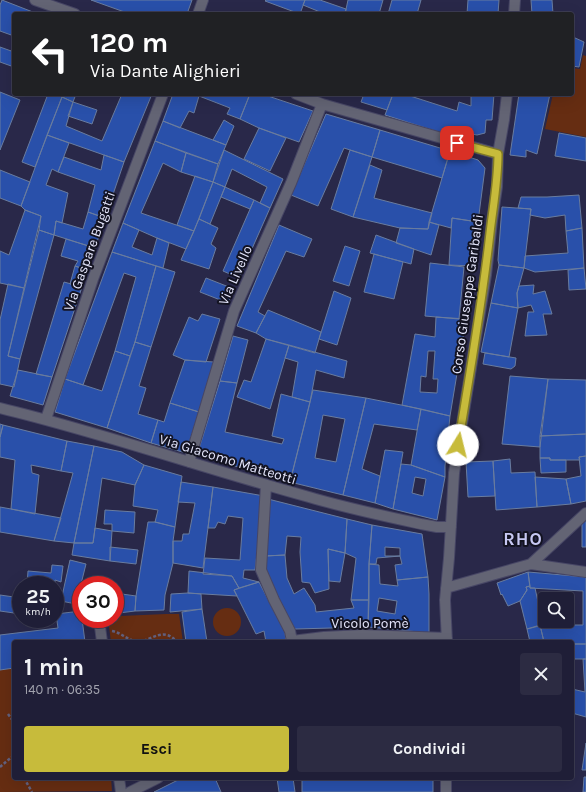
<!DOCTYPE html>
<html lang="it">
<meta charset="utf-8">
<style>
body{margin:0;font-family:Karla,sans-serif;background:#2c2b42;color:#f1f3f6;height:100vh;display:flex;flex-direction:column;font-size:15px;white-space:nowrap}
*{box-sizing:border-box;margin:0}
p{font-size:13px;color:#a1a2ad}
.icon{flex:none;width:22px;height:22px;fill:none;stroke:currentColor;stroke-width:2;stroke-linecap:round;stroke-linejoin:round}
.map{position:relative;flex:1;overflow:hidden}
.panel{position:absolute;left:12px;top:640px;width:562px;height:140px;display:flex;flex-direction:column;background:#1f1e37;border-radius:4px;box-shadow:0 4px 16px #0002,0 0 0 1px #3c3c52}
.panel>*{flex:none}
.banner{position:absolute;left:12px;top:12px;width:562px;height:84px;border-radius:4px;box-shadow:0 4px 16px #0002,0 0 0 1px #3c3c52;background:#202124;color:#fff;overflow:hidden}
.buttons{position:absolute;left:538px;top:592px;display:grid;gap:8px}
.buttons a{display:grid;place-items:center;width:36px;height:36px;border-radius:4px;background:#1f1e37;box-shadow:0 4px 16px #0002,0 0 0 1px #3c3c52;font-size:20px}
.speed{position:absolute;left:12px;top:576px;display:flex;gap:8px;font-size:20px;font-weight:700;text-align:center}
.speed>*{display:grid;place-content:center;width:52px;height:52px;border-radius:50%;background:#1f1e37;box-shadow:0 4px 16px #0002,0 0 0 1px #3c3c52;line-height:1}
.speed small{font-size:10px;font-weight:400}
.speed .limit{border:6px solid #d22;background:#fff;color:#111}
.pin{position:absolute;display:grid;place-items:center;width:34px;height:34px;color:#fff;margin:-17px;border-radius:8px;box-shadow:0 2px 6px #0006}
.me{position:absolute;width:44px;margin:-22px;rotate:9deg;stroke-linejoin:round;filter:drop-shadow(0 0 3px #0008)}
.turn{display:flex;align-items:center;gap:14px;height:84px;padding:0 12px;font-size:18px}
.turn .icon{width:52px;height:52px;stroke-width:2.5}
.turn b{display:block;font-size:28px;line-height:34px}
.round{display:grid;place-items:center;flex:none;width:42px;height:42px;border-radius:4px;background:#2c2b42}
.headline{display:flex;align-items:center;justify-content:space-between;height:68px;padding:0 12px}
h1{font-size:24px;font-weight:700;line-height:30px}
.primary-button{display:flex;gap:8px;margin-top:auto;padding:8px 12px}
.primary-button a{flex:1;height:46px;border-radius:4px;background:#c7bb3b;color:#111;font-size:16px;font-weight:700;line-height:46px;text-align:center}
.primary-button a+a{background:#2c2b42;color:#f1f3f6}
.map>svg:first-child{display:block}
.green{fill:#662d12}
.building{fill:#2950aa;stroke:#697c9f;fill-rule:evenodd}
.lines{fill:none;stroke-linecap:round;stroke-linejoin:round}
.minor-casing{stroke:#474665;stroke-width:12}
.path{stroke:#636280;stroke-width:2.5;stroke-dasharray:3 2;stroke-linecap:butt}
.minor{stroke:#636474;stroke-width:10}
.route-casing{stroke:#817a26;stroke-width:10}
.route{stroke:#c7bb3b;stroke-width:7}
.labels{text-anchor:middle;stroke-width:4;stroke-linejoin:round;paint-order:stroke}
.street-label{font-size:14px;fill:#e4e5fb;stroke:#131321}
.district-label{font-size:18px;font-weight:bold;letter-spacing:1px;fill:#c7c8f3;stroke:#131321}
</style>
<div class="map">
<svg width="586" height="792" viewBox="0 0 586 792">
<rect width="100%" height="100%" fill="#292849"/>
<path class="green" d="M583 55 586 56V137L545 129 553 94H572V68L580 69Z
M213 622a14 14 0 1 1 28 0a14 14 0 1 1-28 0Z
M166 614H179L183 642H111L108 619H115V615L120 616Z
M14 668V778H111L112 791 0 792V670Z"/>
<path class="building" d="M2 0 38 14H14V36L0 31V5Z
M91 0H192L187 14H130Z
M266 0H305L300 14 265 1Z
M305 0H320L346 9 345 14H325L303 5Z
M348 0H383L379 14H345Z
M392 0H421L417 14H388Z
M468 0H499L498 14H467Z
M531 0H552L553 14H532Z
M573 37 584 42 579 67 572 66Z
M0 47 14 52V67L0 62Z
M0 92 20 100 0 150Z
M48 94H54L62 97 35 167 22 162Z
M63 94H76L73 102 62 97Z
M122 94H152L124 162 47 135 62 97 73 102 66 126 102 141Z
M173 94H191L199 96 194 113 189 111 180 128 163 121Z
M200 94H250L240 119 227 114 230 108 199 96Z
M250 94H262L313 111 299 142 259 128 240 119Z
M364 94H393L387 110 361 102Z
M393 94H404L457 111 459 102 471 106V94H494L492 120H486L485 133 477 135 455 131 454 137 385 115Z
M519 94H550L537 154 526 150V157L510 155Z
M73 102 97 110 92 124 68 116Z
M326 114 380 130 372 157 344 148 318 206 291 195Z
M224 120 234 126 226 145 213 140Z
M163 121 226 145 218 164 155 141Z
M259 128 286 138 270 171 244 159Z
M380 130 450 151 442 178 372 157Z
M559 133 586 138V161L555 156Z
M47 135 69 143 58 172 52 169 46 185 68 193 62 223 56 221 54 235 39 230 41 216 25 210 21 206Z
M155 141 186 153 181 172 163 163 141 213 194 231 186 249 157 238 123 223Z
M224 150 283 179 270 208 260 203 267 187 232 169 225 187 213 182Z
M350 150 372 157 353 217 331 209Z
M450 151 478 160 485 168 478 222 452 218 451 228 429 222Z
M186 153 218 164 213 182 181 172Z
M104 155 124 162 105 218 88 212 95 185 58 172 64 157 101 170Z
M370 165 382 170 374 198 432 213 428 229 400 228 353 217Z
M0 170 30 182 21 206 0 198Z
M195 176 213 182 194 231 177 225Z
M213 182 225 187 210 224 199 219Z
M225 187 254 200 250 209 221 197Z
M579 195 582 228 566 231 565 215 545 218 530 215 531 209 518 208 521 197H547Z
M254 200 270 208 239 278 223 271Z
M502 207 531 209 524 268 499 265 498 260Z
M25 210 41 216 24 288 0 283V251L9 255Z
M88 212 105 218 95 248 54 235 56 221 83 229Z
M452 218 478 222 473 266 449 265Z
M199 219 218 228 211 244 216 248 209 269 181 260Z
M429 222 439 225 431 255 396 243 400 228 428 229Z
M123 223 139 230 132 247 152 255 157 238 169 243 163 268 112 252Z
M279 225 312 239 304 257 286 251 258 312 265 316 256 333 237 326Z
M582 228 584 268 535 272 524 268 525 256 568 253 566 231Z
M39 230 54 235 20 359 8 356Z
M376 235 414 249 411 264 370 253Z
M66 239 95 248 87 270 75 266 78 261 61 256Z
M345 246 360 251 349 286 333 281Z
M112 252 156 266 135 342 130 356 115 351 136 277 124 273 83 385 65 379Z
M374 254 403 262 394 299 364 292Z
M430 263 464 267 459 319 425 316Z
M499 265 524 268 517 293 518 308 491 303Z
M75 266 87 270 82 287 70 284Z
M156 266 175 272 151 347 135 342Z
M584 268 586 289 569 290 568 270Z
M206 278 234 289 228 303 200 292Z
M64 282 82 287 52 377 36 374Z
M8 284 24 288 8 356 20 359 14 387 0 384V320Z
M534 285 533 294 545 291 552 314H543L547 335 525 336 528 312H534L531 305 518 308 517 293 519 286Z
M334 291 351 298 337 345 319 339Z
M491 303 518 308 509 357 481 352Z
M268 310 321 332 315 353 266 339 256 333Z
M202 314 220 319 206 362 185 360 173 355 189 317 198 321Z
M436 317 466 319 450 416 402 405 415 334 435 337ZM428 351H435L433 379H438L437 393 420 392 421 376 426 377Z
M233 336 248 340 237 383 220 381Z
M266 339 289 345 270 409 237 397 244 380 251 382Z
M135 342 151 347 139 386 146 388 138 414 158 420 151 443 107 428Z
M289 345 347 361 344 378 316 370 310 402 292 397 298 362 285 358Z
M115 351 130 356 107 428 55 412 65 379 102 391Z
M485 353 516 358 515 366 511 369 483 364Z
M185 360 214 362 199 412 170 403Z
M18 370 52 377 43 405 10 396Z
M510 376 548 379 540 447 502 444Z
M548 379 586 380V434L540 436Z
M220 381 237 383 225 432 282 444 284 439 272 436 281 394 310 402 290 482 197 455Z
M313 390 366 398 343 495 290 482ZM323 415 345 419 336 462 315 458Z
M366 398 421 409 417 430 374 424 362 469 380 476 375 503 343 495Z
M170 403 199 412 186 453 151 443 158 420 164 422Z
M421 409 450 416 445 466V477L411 465Z
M0 424 3 425 0 437Z
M3 425 67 441 61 471 31 465 32 473 39 475 35 514 11 509 15 460 0 457V437Z
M586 434V456L579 457 580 460H550V458H540V436Z
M67 441 94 446 74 543 54 541 73 473 61 471Z
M94 446 122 452 144 465 135 485 102 478 93 543H74Z
M385 450 403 452 393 509 375 503Z
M586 456V501L571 504 566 479 581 476 579 457Z
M540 458H550V460H566V472L541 473Z
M510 459 511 473 535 472 537 507 496 510 493 461Z
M493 461 495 496 468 497 466 462Z
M401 464 411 465 445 477 437 520 393 509ZM415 477 426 479 423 496 412 493Z
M144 465 182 476 175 527 155 522 158 510 133 506 135 485Z
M535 477 566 479 571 504 537 507Z
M181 482 213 487 203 568 173 563V541H182L183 534H189L195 503 178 502Z
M213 487 264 496 255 570H244L243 578 259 582 239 588 232 576 203 574 205 558 240 560 243 518 228 516 225 524 218 522 215 528H208Z
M268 499 347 519 345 553 328 549 329 589 315 593 310 583 302 582 300 552 301 537 287 536 285 555 265 556Z
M0 507 61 518 54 541 0 532Z
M105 510 135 512 134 533 112 531V524H104Z
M582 518H586V547H582Z
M347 519 372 525 369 564V600H351L356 558 345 553Z
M148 522H155L175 527 173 541V563L165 595 164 610 135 611 136 596Z
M372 525 422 534 428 577 397 580 395 565 402 564 400 556 377 558 376 564H369ZM385 547 400 548V556H385Z
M95 528 112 531 110 561 72 555 74 543H93Z
M110 547 138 550 136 564 110 561Z
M328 549 345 553 340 582 329 581Z
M285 555 287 578 294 594 304 588 315 605 316 612 354 608 351 600H369L368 627 295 629 274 594 267 578 265 556Z
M70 560 86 564 80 588H81V605L61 601Z
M369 564 379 565 380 584 398 586 397 580 428 577 429 594V633L368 627ZM379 598 397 601 395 614 377 611Z
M52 565 63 566 61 582 55 580V585H27L28 571 51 573Z
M189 571 232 576 239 588 234 590 237 596 188 593Z
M528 572 586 577V644H572V642H544L540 625H583V591L530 588Z
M528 572 530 586 526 587 527 590 520 601 508 606 502 594 501 595 497 583Z
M259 582 285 632 286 642H266L264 631 256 634 234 590Z
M530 586V588H535L543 625 527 629 520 601 527 590 526 587Z
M115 593 136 596 135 611 119 613 115 612Z
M188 593 201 594 202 609 170 612 171 594Z
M0 595 21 598V614L0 611Z
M202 609 207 642H186L182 612Z
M81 611 85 642H14V668L0 670V635L58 628 56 614Z
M540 625 544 642H530L527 629Z
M363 640 411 642H363Z
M363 640V642H336Z
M572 644H586V659H572Z
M583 659H586V717L572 713V689L585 692Z
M586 743V770H582Z
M584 777H586V792H583Z
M182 778H215L221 792H154Z
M277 778H293L295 792H279Z
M302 778H433V792H302Z"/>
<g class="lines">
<defs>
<path id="minor" d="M35 0 75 14
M198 14 203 0
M514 14 515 0
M296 94 322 104 498 154
M0 408C104 433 206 469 309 497 346 508 384 516 421 524L437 527H451
M46 419 93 279 163 94
M189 462 234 311 291 183 322 104
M266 485 261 570 274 600 290 631 292 641
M531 564 586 513
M446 588 531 564 586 572
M99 619 102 642
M292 642V641L324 637 362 635 447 638
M447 642 445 600 449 558 454 473 486 275 492 221 497 187 498 154 504 120 507 94
M119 778 121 792
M446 778V792
M130 792 158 778"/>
</defs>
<use href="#minor" class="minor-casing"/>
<path class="path" d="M112 631C122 633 128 641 139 642
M139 642C153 639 164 627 177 642
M8 714 14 722
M0 767 14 755
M24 778 32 792"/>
<use href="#minor" class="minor"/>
</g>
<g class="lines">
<defs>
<path id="route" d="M457 143 498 154C498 181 493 207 490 233 482 304 470 374 458 445"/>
</defs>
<use href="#route" class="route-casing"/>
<use href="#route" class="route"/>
</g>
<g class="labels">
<g class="street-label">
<text transform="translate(89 251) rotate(-70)" y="5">Via Gaspare Bugatti</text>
<text transform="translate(235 275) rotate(-66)" y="5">Via Livello</text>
<text transform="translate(467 294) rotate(-82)" y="5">Corso Giuseppe Garibaldi</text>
<text transform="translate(228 459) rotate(17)" y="5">Via Giacomo Matteotti</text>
<text x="370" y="628">Vicolo Pomè</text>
</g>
<g class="district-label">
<text x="523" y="545">RHO</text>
</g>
</g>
</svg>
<div class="buttons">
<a><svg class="icon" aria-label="search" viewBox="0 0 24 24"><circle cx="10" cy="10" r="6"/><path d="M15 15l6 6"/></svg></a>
</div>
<div class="speed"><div>25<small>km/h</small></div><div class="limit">30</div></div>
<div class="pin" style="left:457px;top:143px;background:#d93025"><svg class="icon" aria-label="arrive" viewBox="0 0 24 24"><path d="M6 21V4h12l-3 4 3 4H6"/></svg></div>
<svg class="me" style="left:458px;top:445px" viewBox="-20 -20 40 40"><circle r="19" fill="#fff"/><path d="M0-13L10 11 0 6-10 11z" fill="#c7bb3b"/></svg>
<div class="banner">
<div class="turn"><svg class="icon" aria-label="left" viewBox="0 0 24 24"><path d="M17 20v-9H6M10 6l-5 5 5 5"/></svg><div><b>120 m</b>Via Dante Alighieri</div></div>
</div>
<section class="panel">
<div class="headline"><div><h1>1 min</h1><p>140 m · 06:35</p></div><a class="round"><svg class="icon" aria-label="close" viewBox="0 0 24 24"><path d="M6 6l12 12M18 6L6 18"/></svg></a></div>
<div class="primary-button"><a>Esci</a><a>Condividi</a></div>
</section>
</div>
